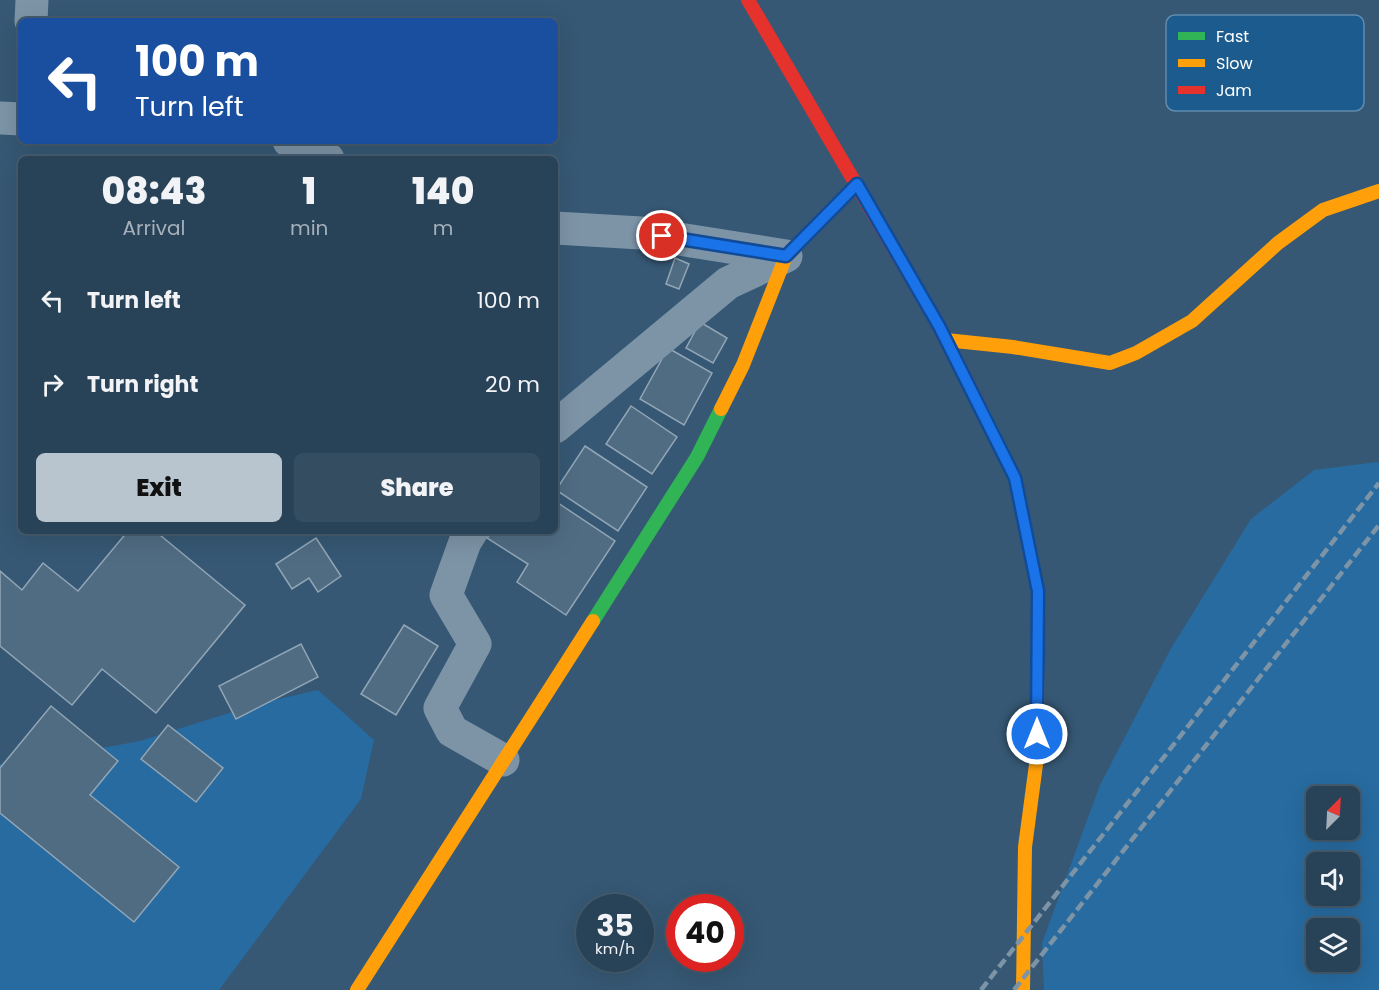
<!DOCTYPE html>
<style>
body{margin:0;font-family:Poppins,sans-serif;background:#344d61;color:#f1f3f6;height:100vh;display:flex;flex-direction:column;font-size:22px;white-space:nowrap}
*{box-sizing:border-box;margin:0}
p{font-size:20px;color:#a5b0ba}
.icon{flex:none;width:33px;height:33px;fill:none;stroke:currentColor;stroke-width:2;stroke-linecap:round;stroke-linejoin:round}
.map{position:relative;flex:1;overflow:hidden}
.drawer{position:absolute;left:18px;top:156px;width:540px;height:378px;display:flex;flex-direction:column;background:#284257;border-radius:9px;box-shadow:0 6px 24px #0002,0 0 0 2px #445b6d}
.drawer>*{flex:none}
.top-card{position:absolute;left:18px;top:18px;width:540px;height:126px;border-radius:9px;box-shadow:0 6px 24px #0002,0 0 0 2px #445b6d;background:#1a4fa0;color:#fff;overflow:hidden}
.needle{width:39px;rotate:24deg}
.fabs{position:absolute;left:1306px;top:786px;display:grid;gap:12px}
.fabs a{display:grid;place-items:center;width:54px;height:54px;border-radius:9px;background:#284257;box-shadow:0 6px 24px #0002,0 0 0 2px #445b6d;font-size:30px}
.speed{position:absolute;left:576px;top:894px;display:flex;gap:12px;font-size:30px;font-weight:700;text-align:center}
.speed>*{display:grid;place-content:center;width:78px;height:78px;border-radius:50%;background:#284257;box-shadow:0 6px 24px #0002,0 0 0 2px #445b6d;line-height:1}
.speed small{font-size:15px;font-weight:400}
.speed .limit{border:9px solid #d22;background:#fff;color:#111}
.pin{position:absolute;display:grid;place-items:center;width:51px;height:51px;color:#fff;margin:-26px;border:3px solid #fff;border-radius:50%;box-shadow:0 2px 6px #0007}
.me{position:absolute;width:66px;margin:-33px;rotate:0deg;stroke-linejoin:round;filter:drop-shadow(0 0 4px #0008)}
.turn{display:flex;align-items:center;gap:21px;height:126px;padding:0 18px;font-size:27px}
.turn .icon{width:78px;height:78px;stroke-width:2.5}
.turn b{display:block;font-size:42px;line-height:51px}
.eta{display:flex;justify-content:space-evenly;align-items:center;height:102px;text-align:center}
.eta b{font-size:36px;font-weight:800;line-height:42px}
.cta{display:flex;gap:12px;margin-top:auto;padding:12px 18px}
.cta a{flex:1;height:69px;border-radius:9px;background:#b9c5ce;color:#111;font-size:24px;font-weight:800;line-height:69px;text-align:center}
.cta a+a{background:#344d61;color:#f1f3f6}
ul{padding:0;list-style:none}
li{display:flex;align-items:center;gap:18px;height:84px;padding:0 18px}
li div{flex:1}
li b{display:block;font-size:22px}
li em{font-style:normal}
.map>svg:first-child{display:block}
.green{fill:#276ba0;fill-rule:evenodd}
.building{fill:#506c83;stroke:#92a6b6;stroke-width:1.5}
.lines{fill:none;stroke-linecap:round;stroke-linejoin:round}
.street{stroke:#7d94a7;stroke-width:33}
.fast{stroke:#30b455;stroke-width:14}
.slow{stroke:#ff9f0a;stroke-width:14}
.jam{stroke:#e5322d;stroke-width:14}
.rail{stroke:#7d94a7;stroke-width:4.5;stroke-dasharray:10 4.5;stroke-linecap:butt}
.route-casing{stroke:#114b97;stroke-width:15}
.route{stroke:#1a73e8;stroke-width:10}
.key{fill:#1c5b8e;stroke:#608cb0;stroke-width:1.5}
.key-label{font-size:16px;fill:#fff}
</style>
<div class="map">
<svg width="1379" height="990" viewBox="0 0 1379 990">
<rect width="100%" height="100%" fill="#365874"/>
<path class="green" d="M1377 462 1379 463V990H1044L1042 943 1100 785 1170 650 1251 519 1314 470ZM1317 796H1350V830H1317ZM1317 862H1350V896H1317ZM1317 928H1350V962H1317Z
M318 690 374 740 361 799 219 990H0V764H14L140 741 261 703Z"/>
<path class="building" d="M675 258 689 264 679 289 666 284Z
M700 322 727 338 713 363 686 348Z
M668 348 712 373 684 425 640 399Z
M631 406 677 437 652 474 606 444Z
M585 446 647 487 618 531 556 490Z
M555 501 615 541 566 615 517 582 528 564 487 538 492 531H555Z
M128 531H155L245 605 156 713 102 669 72 705 0 646V571L22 590 43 563 78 591Z
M316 538 341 576 318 592 309 578 292 589 276 564Z
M404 625 438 646 396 715 361 694Z
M301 644 318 677 236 719 219 686Z
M51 706 118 761 90 795 179 867 134 922 0 813V768Z
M168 725 223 768 196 802 141 759Z"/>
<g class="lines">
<path class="street" d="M31 21 32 0
M0 118 21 119
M289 141 328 159
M555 228 641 233 786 256
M555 427 728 283 786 256
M472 531 465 542 446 595 475 644 440 708 452 731 503 760"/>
<path class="fast" d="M983 413 1015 478 1038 591V662
M593 621 697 457 721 409"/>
<path class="slow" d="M946 340 1013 347 1110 363 1136 353 1192 321 1278 243 1323 210 1379 191
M721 409 743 365 786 256 857 184
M357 990 593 621
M1023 990 1025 847 1037 757 1038 662"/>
<path class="jam" d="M748 0 939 326 983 413"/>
<path class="rail" d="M981 990 1379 483
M1014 990 1379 525"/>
</g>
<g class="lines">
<defs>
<path id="route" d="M662 236 786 256 857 184 939 326 1015 478 1038 591 1037 734"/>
</defs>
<use href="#route" class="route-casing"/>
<use href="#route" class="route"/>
</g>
<rect x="1166" y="15" width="198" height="96" rx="9" class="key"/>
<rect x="1178" y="32" width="27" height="8" fill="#30b455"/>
<rect x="1178" y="59" width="27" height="8" fill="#ff9f0a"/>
<rect x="1178" y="86" width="27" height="8" fill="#e5322d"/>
<g class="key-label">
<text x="1216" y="42">Fast</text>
<text x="1216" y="69">Slow</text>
<text x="1216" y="96">Jam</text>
</g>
</svg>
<div class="fabs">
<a><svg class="needle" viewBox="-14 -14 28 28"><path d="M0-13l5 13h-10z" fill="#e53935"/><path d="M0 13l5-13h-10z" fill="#a5b0ba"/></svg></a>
<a><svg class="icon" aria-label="sound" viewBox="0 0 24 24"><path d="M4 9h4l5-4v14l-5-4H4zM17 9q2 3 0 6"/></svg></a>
<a><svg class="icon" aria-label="layers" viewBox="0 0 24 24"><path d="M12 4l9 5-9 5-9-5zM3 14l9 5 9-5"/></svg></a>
</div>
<div class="speed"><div>35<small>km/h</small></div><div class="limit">40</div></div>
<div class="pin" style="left:662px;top:236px;background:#d93025"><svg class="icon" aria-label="arrive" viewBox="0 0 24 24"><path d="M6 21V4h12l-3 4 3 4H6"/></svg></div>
<svg class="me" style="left:1037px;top:734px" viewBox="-20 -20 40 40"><circle r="17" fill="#1a73e8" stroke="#fff" stroke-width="3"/><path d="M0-11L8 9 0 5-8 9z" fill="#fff"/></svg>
<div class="top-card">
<div class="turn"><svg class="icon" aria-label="left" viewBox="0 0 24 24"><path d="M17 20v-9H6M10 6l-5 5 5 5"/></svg><div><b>100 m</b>Turn left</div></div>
</div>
<section class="drawer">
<div class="eta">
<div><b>08:43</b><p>Arrival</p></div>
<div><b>1</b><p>min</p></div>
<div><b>140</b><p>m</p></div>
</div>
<ul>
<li><svg class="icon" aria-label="left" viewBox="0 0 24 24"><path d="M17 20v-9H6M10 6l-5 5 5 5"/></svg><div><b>Turn left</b></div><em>100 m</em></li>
<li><svg class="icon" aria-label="right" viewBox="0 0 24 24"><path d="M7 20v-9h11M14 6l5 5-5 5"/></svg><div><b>Turn right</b></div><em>20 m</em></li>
</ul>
<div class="cta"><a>Exit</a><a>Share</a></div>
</section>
</div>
